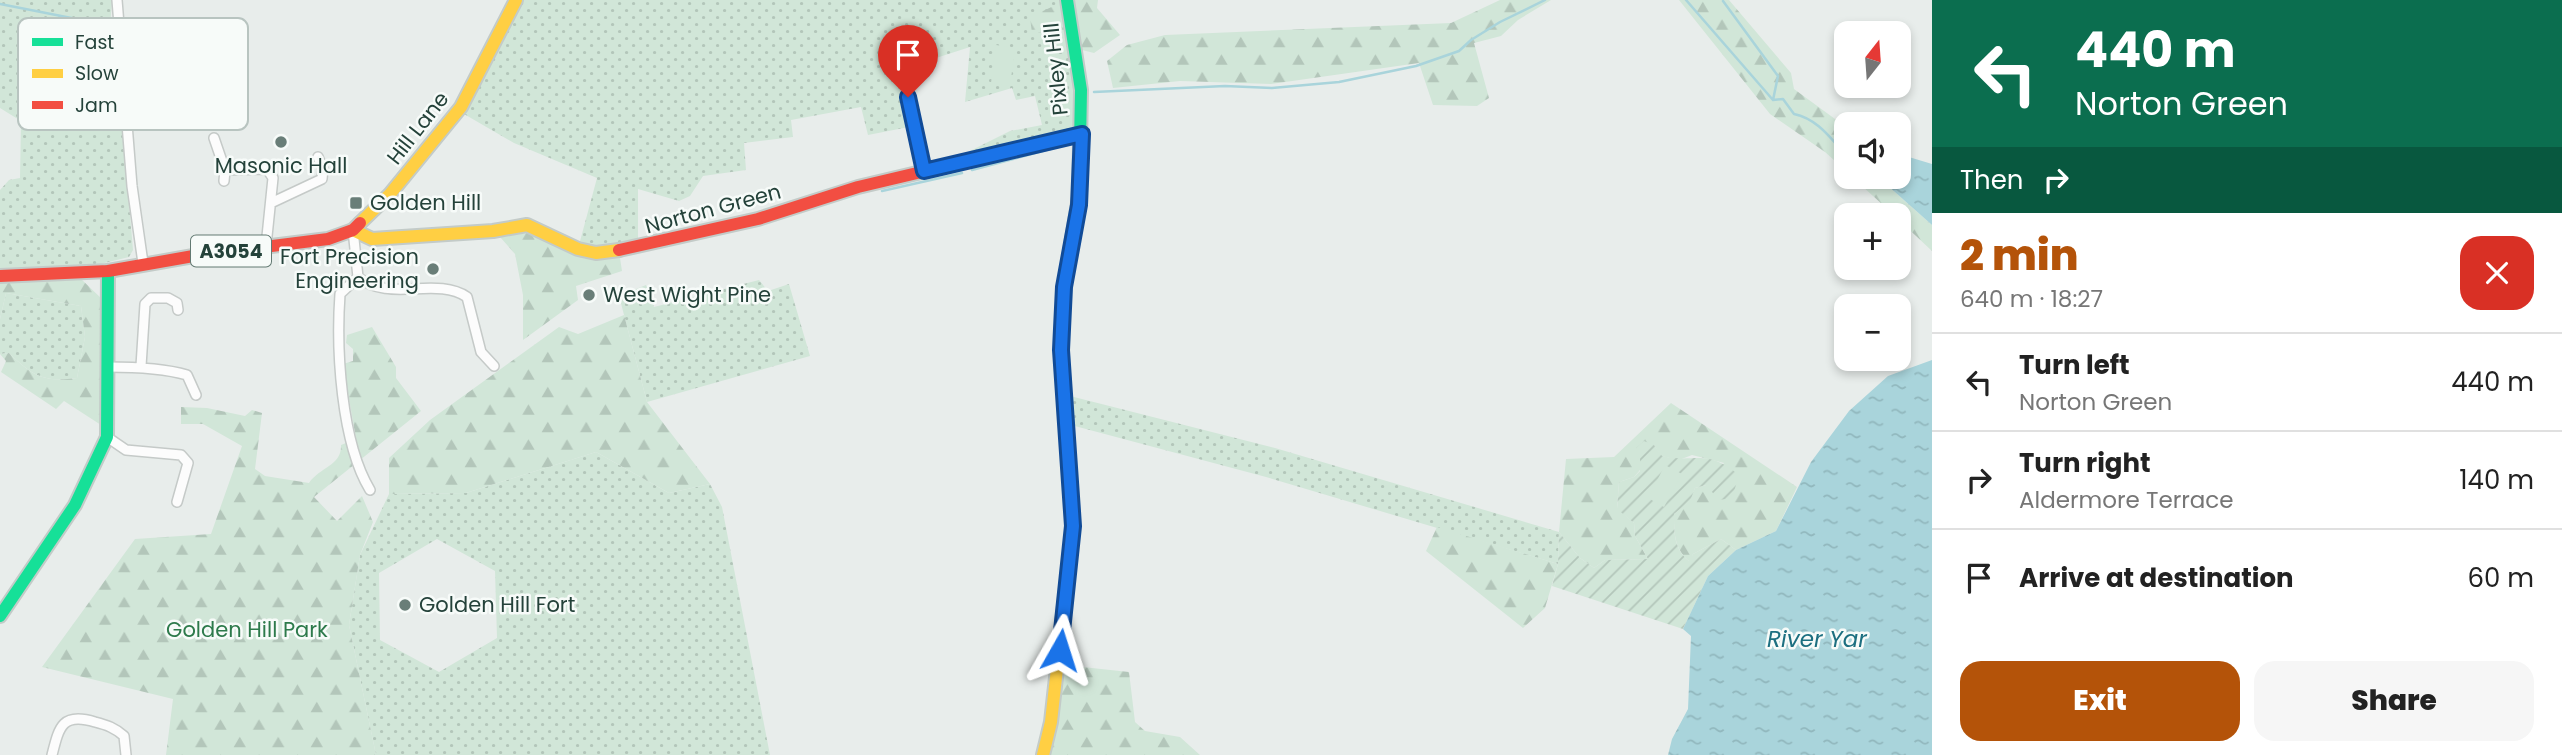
<!DOCTYPE html>
<meta charset="utf-8">
<style>
body{margin:0;font-family:Poppins,sans-serif;background:#f6f6f6;color:#222;height:100vh;display:flex;flex-direction:column;font-size:26px;white-space:nowrap}
*{box-sizing:border-box;margin:0}
p{font-size:23px;color:#767676}
.icon{flex:none;width:38px;height:38px;fill:none;stroke:currentColor;stroke-width:2;stroke-linecap:round;stroke-linejoin:round}
.map{position:relative;flex:1;overflow:hidden}
.drawer{display:flex;flex-direction:column;background:#fff;width:630px}
.drawer>*{flex:none}
.top-card{background:#0b6e4f;color:#fff;overflow:hidden}
.needle{width:46px;rotate:17deg}
.controls{position:absolute;left:1834px;top:21px;display:grid;gap:14px}
.controls a{display:grid;place-items:center;width:77px;height:77px;border-radius:14px;background:#fff;box-shadow:0 4px 10px #0003;font-size:35px}
.pin{position:absolute;display:grid;place-items:center;width:60px;height:60px;color:#fff;margin:-72px -30px;border-radius:50% 50% 50% 0;rotate:-45deg;box-shadow:0 0 7px #0007}
.pin .icon{rotate:45deg}
.me{position:absolute;width:77px;margin:-38px;rotate:6deg;stroke-linejoin:round;filter:drop-shadow(0 0 5px #0008)}
.turn{display:flex;align-items:center;gap:24px;height:147px;padding:0 28px;font-size:32px}
.turn .icon{width:91px;height:91px;stroke-width:2.5}
.turn b{display:block;font-size:49px;line-height:60px}
.then{display:flex;align-items:center;height:66px;padding:0 28px;background:#0003;gap:14px;font-size:26px}
.round{display:grid;place-items:center;flex:none;width:74px;height:74px;border-radius:21px;background:#f6f6f6}
.headline{display:flex;align-items:center;justify-content:space-between;height:119px;padding:0 28px}
h1{font-size:42px;font-weight:800;line-height:52px;color:#b45309}
.button{display:flex;gap:14px;margin-top:auto;padding:14px 28px}
.button a{flex:1;height:80px;border-radius:21px;background:#b45309;color:#fff;font-size:28px;font-weight:800;line-height:80px;text-align:center}
.button a+a{background:#f6f6f6;color:#222}
ul{padding:0;list-style:none}
li{display:flex;align-items:center;gap:21px;height:98px;padding:0 28px;border-top:2px solid #e0e0e0}
li div{flex:1}
li b{display:block;font-size:26px}
li em{font-style:normal}
main{display:flex;flex:1;min-height:0}
.map>svg:first-child{display:block}
.grass{fill:url(#grass-dots);fill-rule:evenodd}
.forest{fill:url(#forest-firs)}
.garden{fill:url(#garden-furrows)}
.pitch{fill:#d1e6d8}
.water{fill:url(#water-ripples)}
.lines{fill:none;stroke-linecap:round;stroke-linejoin:round}
.stream{stroke:#a9d4db;stroke-width:2.5}
.street-casing{stroke:#c5cac8;stroke-width:12}
.fast-casing{stroke:#c3cbc8;stroke-width:16}
.slow-casing{stroke:#c3cbc8;stroke-width:16}
.jam-casing{stroke:#c3cbc8;stroke-width:16}
.street{stroke:#fcfcfc;stroke-width:9}
.fast{stroke:#16e098;stroke-width:12}
.slow{stroke:#ffcf43;stroke-width:12}
.jam{stroke:#f24e42;stroke-width:12}
.route-casing{stroke:#114b97;stroke-width:18}
.route{stroke:#1a73e8;stroke-width:12}
.poi-dot{fill:#697e78;stroke:#f7fbf9;stroke-width:2.5}
.labels{text-anchor:middle;stroke-width:5;stroke-linejoin:round;paint-order:stroke}
.shield{fill:#f7fbf9;stroke:#637a73;stroke-width:2}
.shield-label{font-size:19px;font-weight:bold;fill:#24423a}
.street-label{font-size:21px;fill:#24423a;stroke:#f7fbf9}
.poi-label{font-size:21px;fill:#24423a;stroke:#f7fbf9;text-anchor:start}
.park-label{font-size:21px;fill:#2d7a4b;stroke:#f7fbf9}
.water-label{font-size:23px;font-style:italic;fill:#1c6f80;stroke:#f7fbf9}
.key{fill:#f7fbf9;stroke:#b8c4c0;stroke-width:2}
.key-label{font-size:19px;fill:#24423a}
</style>
<main>
<div class="map">
<svg width="1932" height="755" viewBox="0 0 1932 755">
<defs>
<pattern id="grass-dots" width="8" height="8" patternUnits="userSpaceOnUse" patternTransform="scale(1.75)"><rect width="8" height="8" fill="#d1e6d8"/><path d="M2 2h.1M6 6h.1" fill="none" stroke="#b3c6ba" stroke-width="1.8" stroke-linecap="round"/></pattern>
<pattern id="forest-firs" width="22" height="20" patternUnits="userSpaceOnUse" patternTransform="scale(1.75)"><rect width="22" height="20" fill="#d1e6d8"/><path d="M5 1l3.5 6h-7zM16 11l3.5 6h-7z" fill="#b3c6ba"/></pattern>
<pattern id="garden-furrows" width="10" height="10" patternUnits="userSpaceOnUse" patternTransform="scale(1.75)"><rect width="10" height="10" fill="#d1e6d8"/><path d="M-1 1l2-2M0 10L10 0M9 11l2-2" fill="none" stroke="#b3c6ba"/></pattern>
<pattern id="water-ripples" width="26" height="14" patternUnits="userSpaceOnUse" patternTransform="scale(1.75)"><rect width="26" height="14" fill="#a9d4db"/><path d="M2 4q2-2 4 0t4 0M15 11q2-2 4 0t4 0" fill="none" stroke="#91b7bd"/></pattern>
</defs>
<rect width="100%" height="100%" fill="#e8edeb"/>
<path class="grass" d="M0 0H112L108 56 117 62 133 250 129 257 88 267 0 268V190L9 180 20 178 21 121 0 108Z
M524 0H1062L1072 55 1077 135 959 163 958 157 1010 131 1042 125 1035 96 1016 100 1012 88 965 102 970 47 899 70 914 126 868 135 861 107 791 120 793 137 744 143 746 170 703 176 690 196 679 201 638 189V238C620 250 600 249 579 245L597 178 514 143 464 114Z
M759 280 768 291 789 284 810 356 647 402 619 296 646 285 654 307Z
M6 293 81 306 85 337 77 378C43 382 34 377 9 353L0 354V319Z
M1070 396 1275 448 1559 532 1558 564 1266 477 1071 425Z
M596 452 669 493 710 484 722 507 770 755H376L349 625 360 555 389 494 466 493ZM437 539 495 571 497 638 439 672 380 640 379 573Z"/>
<path class="forest" d="M1058 0H1098L1097 8 1120 35 1094 53 1082 50 1078 31 1032 33 1030 17 1058 4Z
M1500 0H1551L1518 20 1501 36 1474 43 1489 98 1477 106 1433 105 1419 63 1271 84 1180 81 1113 88 1107 61 1127 45 1165 35 1451 23Z
M1679 0H1729L1791 73 1794 89 1846 127 1836 138 1846 148V171L1825 152 1770 114Z
M1852 177H1878L1932 225V251L1899 220V215H1894Z
M527 233 576 256 620 258 622 271 576 286 578 300 523 340V295L515 254 500 237Z
M80 278 103 300 101 425 64 401 56 409 1 372 6 361 0 354 9 353C34 377 43 382 77 378L85 337 81 306 6 293 0 319V282Z
M624 315 647 402 710 484 669 493 596 452 466 493 389 494V458L430 420 559 327 578 334Z
M372 327 396 367V378L421 411 314 497 337 521 362 496 373 522 360 555 349 625 376 755H166L173 699 42 667 135 539 211 534 242 446 203 424H181V407L207 408 245 416 252 410 262 413 255 469 265 476 309 483C320 467 342 466 341 445L356 439 343 364 353 361V349L346 343 347 335Z
M1671 403 1797 487 1776 531 1736 550 1721 539 1693 554 1690 562C1674 549 1674 533 1674 514L1689 501 1695 488 1706 485 1724 463 1692 455 1679 460 1661 456 1654 445 1640 455V470L1634 477 1619 482 1617 508 1634 523 1635 536 1648 559 1605 560 1594 568 1580 558 1559 532 1566 459 1614 457Z
M1437 527 1558 564 1545 608 1523 628 1426 551Z
M1064 665 1129 672 1135 722 1145 731 1180 737 1200 755H1050Z"/>
<path class="garden" d="M1644 441 1654 445 1662 456C1696 464 1705 447 1739 475L1732 498 1719 500 1706 485 1695 488 1690 501 1674 514C1674 533 1674 549 1689 561L1693 554 1721 539 1736 550 1708 576 1683 629 1552 586 1558 564 1559 532 1580 558 1594 568 1605 560 1648 559 1635 536 1634 523 1617 509 1619 482 1634 477 1640 471V455L1636 448Z"/>
<path class="pitch" d="M996 45 1015 48 1010 86 991 83Z
M1665 465 1682 474 1664 507 1648 498Z"/>
<path class="water" d="M1899 154 1932 164V225L1878 177H1899Z
M1932 360V755H1668L1672 739 1688 709 1691 636 1683 629 1708 576 1736 550 1776 531 1811 462 1849 411 1888 376Z"/>
<g class="lines">
<path class="stream" d="M1686 0 1773 100
M1723 1 1778 76 1773 100
M0 4 102 24
M1094 92 1225 86 1272 88 1339 82 1416 66 1459 51 1471 40 1500 22 1545 0
M1773 100 1783 99 1794 114C1818 119 1831 139 1846 155
M972 170 1065 145
M882 191 962 173"/>
<defs>
<path id="street" d="M117 0 132 186 143 263
M902 73 924 171
M214 138 225 170 267 169 273 178 266 246
M224 181 225 170
M273 202 322 179 323 169 318 157
M353 230 358 277C389 303 436 276 467 297L481 352 494 366
M358 277 340 294C336 350 341 442 370 490
M141 366 145 304 151 298H168L177 303 178 310
M108 367C132 367 163 368 187 375L196 395
M107 437 126 450 181 455 188 463 177 502
M52 755C59 727 62 712 95 722 107 725 115 728 124 736L126 755"/>
<path id="fast" d="M1067 0 1081 90 1079 197
M0 616 75 505 107 437 108 271"/>
<path id="slow" d="M360 223 390 194 461 107 516 0
M353 230 372 239 493 231 527 225 578 249 596 253 619 250
M1043 755 1051 722 1073 526 1061 350 1064 287 1079 197"/>
<path id="jam" d="M619 250 758 219 858 187 1082 134
M0 276 108 271 199 255 328 239 353 230 360 223"/>
</defs>
<use href="#street" class="street-casing"/>
<use href="#fast" class="fast-casing"/>
<use href="#slow" class="slow-casing"/>
<use href="#jam" class="jam-casing"/>
<use href="#street" class="street"/>
<use href="#fast" class="fast"/>
<use href="#slow" class="slow"/>
<use href="#jam" class="jam"/>
</g>
<g class="lines">
<defs>
<path id="route" d="M908 97 924 171 1082 134 1079 205 1064 287 1061 350 1073 526 1060 650"/>
</defs>
<use href="#route" class="route-casing"/>
<use href="#route" class="route"/>
</g>
<g class="poi-dot">
<circle cx="281" cy="142" r="7"/>
<rect x="349" y="196" width="14" height="14" rx="3.5"/>
<circle cx="433" cy="269" r="7"/>
<circle cx="589" cy="295" r="7"/>
<circle cx="405" cy="605" r="7"/>
</g>
<g class="labels">
<rect class="shield" x="191" y="235.5" width="80" height="31" rx="5"/>
<g class="shield-label">
<text x="231" y="258">A3054</text>
</g>
<g class="street-label">
<text transform="translate(1056 69) rotate(-96)" y="7">Pixley Hill</text>
<text transform="translate(418 128) rotate(-52)" y="7">Hill Lane</text>
<text transform="translate(713 209) rotate(-15)" y="7">Norton Green</text>
</g>
<g class="poi-label">
<text x="281" y="173" text-anchor="middle">Masonic Hall</text>
<text x="370" y="210">Golden Hill</text>
<text x="419" y="264" text-anchor="end">Fort Precision<tspan x="419" dy="24">Engineering</tspan></text>
<text x="603" y="302">West Wight Pine</text>
<text x="419" y="612">Golden Hill Fort</text>
</g>
<g class="park-label">
<text x="247" y="637">Golden Hill Park</text>
</g>
<g class="water-label">
<text x="1817" y="647">River Yar</text>
</g>
</g>
<rect x="18" y="18" width="230" height="112" rx="10" class="key"/>
<rect x="32" y="38" width="31" height="8" fill="#16e098"/>
<rect x="32" y="69" width="31" height="9" fill="#ffcf43"/>
<rect x="32" y="101" width="31" height="8" fill="#f24e42"/>
<g class="key-label">
<text x="75" y="49">Fast</text>
<text x="75" y="80">Slow</text>
<text x="75" y="112">Jam</text>
</g>
</svg>
<div class="controls">
<a><svg class="needle" viewBox="-14 -14 28 28"><path d="M0-13l5 13h-10z" fill="#e53935"/><path d="M0 13l5-13h-10z" fill="#767676"/></svg></a>
<a><svg class="icon" aria-label="sound" viewBox="0 0 24 24"><path d="M4 9h4l5-4v14l-5-4H4zM17 9q2 3 0 6"/></svg></a>
<a>+</a>
<a>−</a>
</div>
<div class="pin" style="left:908px;top:97px;background:#d93025"><svg class="icon" aria-label="arrive" viewBox="0 0 24 24"><path d="M6 21V4h12l-3 4 3 4H6"/></svg></div>
<svg class="me" style="left:1060px;top:650px" viewBox="-20 -20 40 40"><path d="M0-17L14 15 0 8-14 15z" fill="#1a73e8" stroke="#fff" stroke-width="4"/></svg>
</div>
<section class="drawer">
<div class="top-card">
<div class="turn"><svg class="icon" aria-label="left" viewBox="0 0 24 24"><path d="M17 20v-9H6M10 6l-5 5 5 5"/></svg><div><b>440 m</b>Norton Green</div></div>
<div class="then">Then<svg class="icon" aria-label="right" viewBox="0 0 24 24"><path d="M7 20v-9h11M14 6l5 5-5 5"/></svg></div>
</div>
<div class="headline"><div><h1>2 min</h1><p>640 m · 18:27</p></div><a class="round" style="background:#d93025;color:#fff"><svg class="icon" aria-label="close" viewBox="0 0 24 24"><path d="M6 6l12 12M18 6L6 18"/></svg></a></div>
<ul>
<li><svg class="icon" aria-label="left" viewBox="0 0 24 24"><path d="M17 20v-9H6M10 6l-5 5 5 5"/></svg><div><b>Turn left</b><p>Norton Green</p></div><em>440 m</em></li>
<li><svg class="icon" aria-label="right" viewBox="0 0 24 24"><path d="M7 20v-9h11M14 6l5 5-5 5"/></svg><div><b>Turn right</b><p>Aldermore Terrace</p></div><em>140 m</em></li>
<li><svg class="icon" aria-label="arrive" viewBox="0 0 24 24"><path d="M6 21V4h12l-3 4 3 4H6"/></svg><div><b>Arrive at destination</b></div><em>60 m</em></li>
</ul>
<div class="button"><a>Exit</a><a>Share</a></div>
</section>
</main>
